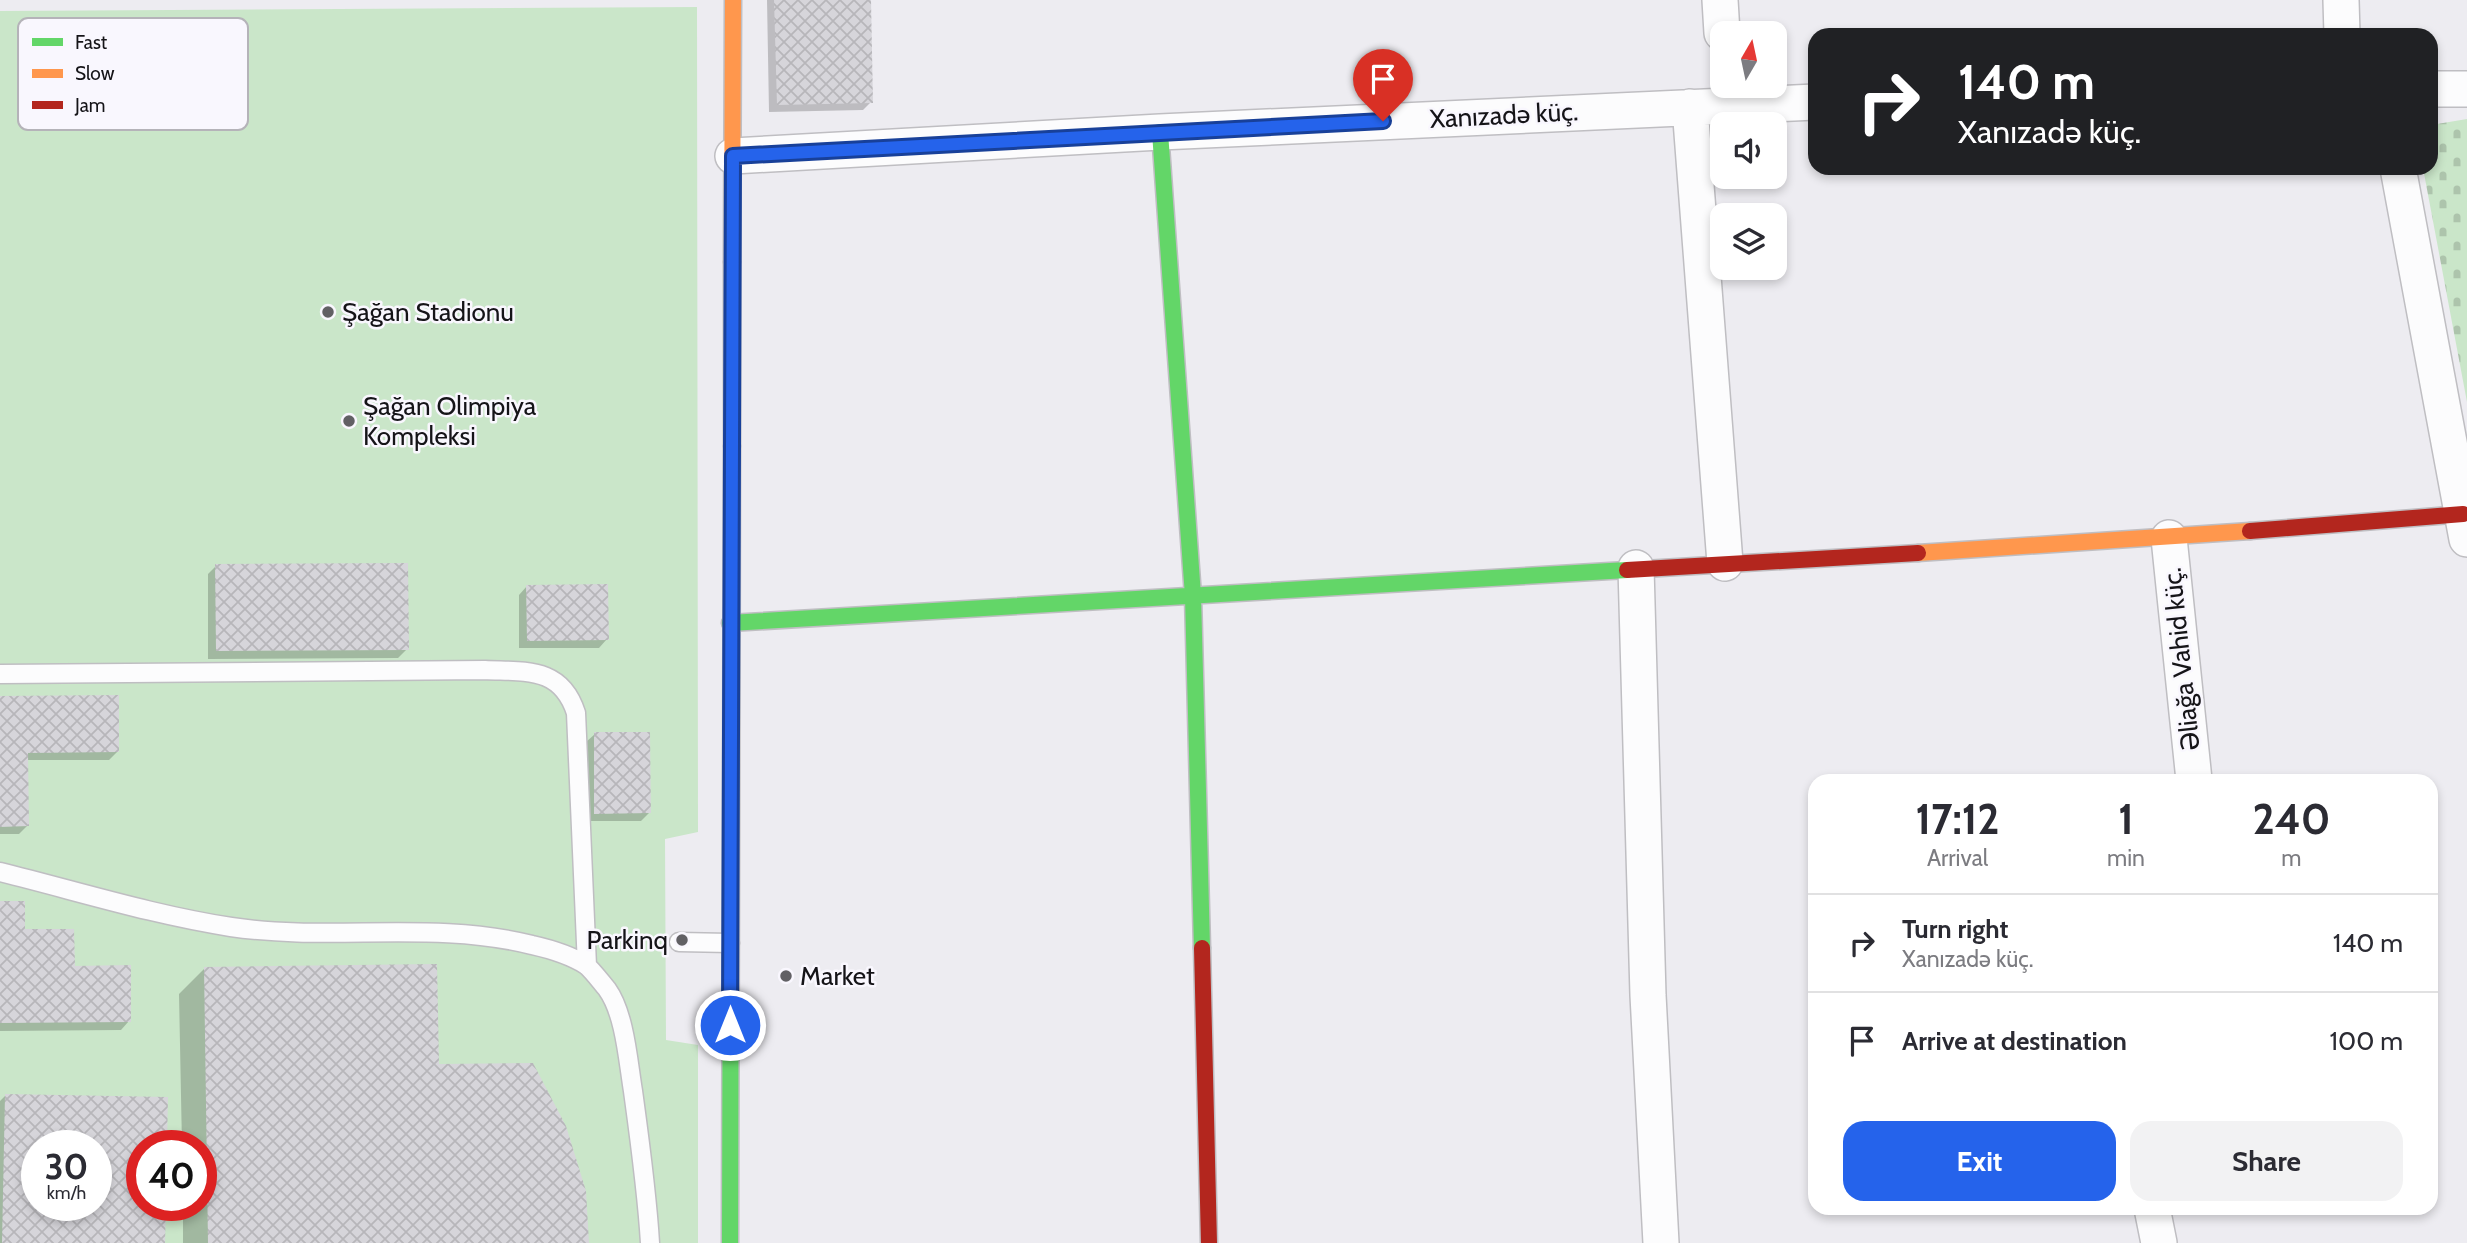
<!DOCTYPE html>
<meta charset="utf-8">
<style>
body{margin:0;font-family:Cabin,sans-serif;background:#f2f2f3;color:#2b2b33;height:100vh;display:flex;flex-direction:column;font-size:26px;white-space:nowrap}
*{box-sizing:border-box;margin:0}
p{font-size:23px;color:#7c7c81}
.icon{flex:none;width:38px;height:38px;fill:none;stroke:currentColor;stroke-width:2;stroke-linecap:round;stroke-linejoin:round}
.map{position:relative;flex:1;overflow:hidden}
.side{position:absolute;left:1808px;top:774px;width:630px;height:441px;display:flex;flex-direction:column;background:#fff;border-radius:21px;box-shadow:0 4px 10px #0003}
.side>*{flex:none}
.top-card{position:absolute;left:1808px;top:28px;width:630px;height:147px;border-radius:21px;box-shadow:0 4px 10px #0003;background:#202124;color:#fff;overflow:hidden}
.needle{width:46px;rotate:9deg}
.fabs{position:absolute;left:1710px;top:21px;display:grid;gap:14px}
.fabs a{display:grid;place-items:center;width:77px;height:77px;border-radius:14px;background:#fff;box-shadow:0 4px 10px #0003;font-size:35px}
.speed{position:absolute;left:21px;top:1130px;display:flex;gap:14px;font-size:35px;font-weight:700;text-align:center}
.speed>*{display:grid;place-content:center;width:91px;height:91px;border-radius:50%;background:#fff;box-shadow:0 4px 10px #0003;line-height:1}
.speed small{font-size:18px;font-weight:400}
.speed .limit{border:10px solid #d22;background:#fff;color:#111}
.pin{position:absolute;display:grid;place-items:center;width:60px;height:60px;color:#fff;margin:-72px -30px;border-radius:50% 50% 50% 0;rotate:-45deg;box-shadow:0 0 7px #0007}
.pin .icon{rotate:45deg}
.me{position:absolute;width:77px;margin:-38px;rotate:0deg;stroke-linejoin:round;filter:drop-shadow(0 0 5px #0008)}
.turn{display:flex;align-items:center;gap:24px;height:147px;padding:0 35px;font-size:32px}
.turn .icon{width:91px;height:91px;stroke-width:2.5}
.turn b{display:block;font-size:49px;line-height:60px}
.eta{display:flex;justify-content:space-evenly;align-items:center;height:119px;text-align:center}
.eta b{font-size:42px;font-weight:800;line-height:49px}
.primary-button{display:flex;gap:14px;margin-top:auto;padding:14px 35px}
.primary-button a{flex:1;height:80px;border-radius:21px;background:#2563eb;color:#fff;font-size:28px;font-weight:800;line-height:80px;text-align:center}
.primary-button a+a{background:#f2f2f3;color:#2b2b33}
ul{padding:0;list-style:none}
li{display:flex;align-items:center;gap:21px;height:98px;padding:0 35px;border-top:2px solid #e1e1e2}
li div{flex:1}
li b{display:block;font-size:26px}
li em{font-style:normal}
.map>svg:first-child{display:block}
.cemetery{fill:url(#cemetery-stones)}
.park{fill:#cae6c9;fill-rule:evenodd}
.shadow{fill:#0003;fill-rule:evenodd}
.building{fill:url(#building-cross-hatch);fill-rule:evenodd}
.lines{fill:none;stroke-linecap:round;stroke-linejoin:round}
.lane-casing{stroke:#bfbec2;stroke-width:21}
.street-casing{stroke:#bfbec2;stroke-width:38}
.fast-casing{stroke:#bfbec2;stroke-width:19}
.slow-casing{stroke:#bfbec2;stroke-width:19}
.jam-casing{stroke:#bfbec2;stroke-width:19}
.lane{stroke:#fcfcfd;stroke-width:18}
.street{stroke:#fcfcfd;stroke-width:35}
.fast{stroke:#63d668;stroke-width:16}
.slow{stroke:#ff974d;stroke-width:16}
.jam{stroke:#b3261e;stroke-width:16}
.route-casing{stroke:#184099;stroke-width:18}
.route{stroke:#2563eb;stroke-width:12}
.poi-dot{fill:#616064;stroke:#f9f7fe;stroke-width:2.5}
.labels{text-anchor:middle;stroke-width:5;stroke-linejoin:round;paint-order:stroke}
.street-label{font-size:26px;fill:#151418;stroke:#f9f7fe}
.poi-label{font-size:26px;fill:#151418;stroke:#f9f7fe;text-anchor:start}
.key{fill:#f9f7fe;stroke:#b5b3b9;stroke-width:2}
.key-label{font-size:19px;fill:#151418}
</style>
<div class="map">
<svg width="2467" height="1243" viewBox="0 0 2467 1243">
<defs>
<pattern id="cemetery-stones" width="16" height="16" patternUnits="userSpaceOnUse" patternTransform="scale(1.75)"><rect width="16" height="16" fill="#cae6c9"/><path d="M2 7V4a2 2 0 0 1 4 0v3zM10 15v-3a2 2 0 0 1 4 0v3z" fill="#adc4ac"/></pattern>
<pattern id="building-cross-hatch" width="8" height="8" patternUnits="userSpaceOnUse" patternTransform="scale(1.75)"><rect width="8" height="8" fill="#d6d5da"/><path d="M0 0l8 8M0 8l8-8" fill="none" stroke="#b7b6ba"/></pattern>
</defs>
<rect width="100%" height="100%" fill="#edecf1"/>
<path class="cemetery" d="M2467 119V402L2423 168H2431V125Z"/>
<path class="park" d="M697 7 698 832 665 839 666 1040 698 1045V1243H0V11ZM37 1146H96V1206H37ZM142 1146H201V1206H142Z"/>
<path class="shadow" d="M767 0H869L871 102 863 110 769 112Z
M216 566 407 649 398 658 208 659V574Z
M527 586 607 639 599 648H519V595Z
M0 698 118 751 109 760H26L27 826 19 834H0Z
M595 734 649 813 641 821H587L586 742Z
M0 903 23 931 73 967 129 1021 121 1030 0 1031Z
M204 969 437 1066 588 1243H183V1206H201V1146H182L179 994Z
M6 1095 166 1099 165 1146H142V1206H164L163 1243H0V1101ZM37 1146H96V1206H37Z"/>
<path class="building" d="M774 0H871L873 103 777 105Z
M408 563 409 650 216 651 215 564Z
M608 584 609 640 527 641 526 585Z
M119 695V752L28 753 29 826 0 827V696Z
M594 732H650L651 813 594 814Z
M0 901H25V929H74L75 966 131 965V1022L0 1023Z
M437 964 439 1064 533 1063 566 1126 586 1191 589 1243H208L204 967Z
M5 1094 168 1097 167 1146H142V1206H166L165 1243H2ZM37 1146H96V1206H37Z"/>
<g class="lines">
<defs>
<path id="lane" d="M0 674 485 670C525 672 561 666 576 713L587 966
M0 872C77 891 153 915 231 927 331 942 433 920 532 945 550 949 570 955 586 965 593 971 601 982 607 989 625 1014 628 1061 633 1091 640 1142 647 1192 650 1243
M679 942 730 943"/>
<path id="street" d="M1720 0 1722 33
M2341 0 2342 35
M2431 89H2467
M1690 107 1725 563
M733 156 1160 132 1815 102
M2398 168 2467 539
M2169 538 2194 780
M1636 568 1648 995 1661 1243
M2152 1208 2159 1243"/>
<path id="fast" d="M1160 132 1193 596 1202 948
M730 623 1627 570
M730 1243 732 446"/>
<path id="slow" d="M732 262 733 0
M1918 553 2250 531"/>
<path id="jam" d="M732 446V262
M2250 531 2463 514
M1627 570 1918 553
M1202 948 1209 1243"/>
</defs>
<use href="#lane" class="lane-casing"/>
<use href="#street" class="street-casing"/>
<use href="#fast" class="fast-casing"/>
<use href="#slow" class="slow-casing"/>
<use href="#jam" class="jam-casing"/>
<use href="#lane" class="lane"/>
<use href="#street" class="street"/>
<use href="#fast" class="fast"/>
<use href="#slow" class="slow"/>
<use href="#jam" class="jam"/>
</g>
<g class="lines">
<defs>
<path id="route" d="M730 1025 733 156 1383 121"/>
</defs>
<use href="#route" class="route-casing"/>
<use href="#route" class="route"/>
</g>
<g class="poi-dot">
<circle cx="328" cy="312" r="7"/>
<circle cx="349" cy="421" r="7"/>
<circle cx="682" cy="940" r="7"/>
<circle cx="786" cy="976" r="7"/>
</g>
<g class="labels">
<g class="street-label">
<text transform="translate(1504 115) rotate(-3)" y="9">Xanızadə küç.</text>
<text transform="translate(2181 659) rotate(-96)" y="9">Əliağa Vahid küç.</text>
</g>
<g class="poi-label">
<text x="342" y="321">Şağan Stadionu</text>
<text x="363" y="415">Şağan Olimpiya<tspan x="363" dy="30">Kompleksi</tspan></text>
<text x="668" y="949" text-anchor="end">Parkinq</text>
<text x="800" y="985">Market</text>
</g>
</g>
<rect x="18" y="18" width="230" height="112" rx="10" class="key"/>
<rect x="32" y="38" width="31" height="8" fill="#63d668"/>
<rect x="32" y="69" width="31" height="9" fill="#ff974d"/>
<rect x="32" y="101" width="31" height="8" fill="#b3261e"/>
<g class="key-label">
<text x="75" y="49">Fast</text>
<text x="75" y="80">Slow</text>
<text x="75" y="112">Jam</text>
</g>
</svg>
<div class="fabs">
<a><svg class="needle" viewBox="-14 -14 28 28"><path d="M0-13l5 13h-10z" fill="#e53935"/><path d="M0 13l5-13h-10z" fill="#7c7c81"/></svg></a>
<a><svg class="icon" aria-label="sound" viewBox="0 0 24 24"><path d="M4 9h4l5-4v14l-5-4H4zM17 9q2 3 0 6"/></svg></a>
<a><svg class="icon" aria-label="layers" viewBox="0 0 24 24"><path d="M12 4l9 5-9 5-9-5zM3 14l9 5 9-5"/></svg></a>
</div>
<div class="speed"><div>30<small>km/h</small></div><div class="limit">40</div></div>
<div class="pin" style="left:1383px;top:121px;background:#d93025"><svg class="icon" aria-label="arrive" viewBox="0 0 24 24"><path d="M6 21V4h12l-3 4 3 4H6"/></svg></div>
<svg class="me" style="left:730px;top:1025px" viewBox="-20 -20 40 40"><circle r="17" fill="#2563eb" stroke="#fff" stroke-width="3"/><path d="M0-11L8 9 0 5-8 9z" fill="#fff"/></svg>
<div class="top-card">
<div class="turn"><svg class="icon" aria-label="right" viewBox="0 0 24 24"><path d="M7 20v-9h11M14 6l5 5-5 5"/></svg><div><b>140 m</b>Xanızadə küç.</div></div>
</div>
<section class="side">
<div class="eta">
<div><b>17:12</b><p>Arrival</p></div>
<div><b>1</b><p>min</p></div>
<div><b>240</b><p>m</p></div>
</div>
<ul>
<li><svg class="icon" aria-label="right" viewBox="0 0 24 24"><path d="M7 20v-9h11M14 6l5 5-5 5"/></svg><div><b>Turn right</b><p>Xanızadə küç.</p></div><em>140 m</em></li>
<li><svg class="icon" aria-label="arrive" viewBox="0 0 24 24"><path d="M6 21V4h12l-3 4 3 4H6"/></svg><div><b>Arrive at destination</b></div><em>100 m</em></li>
</ul>
<div class="primary-button"><a>Exit</a><a>Share</a></div>
</section>
</div>
